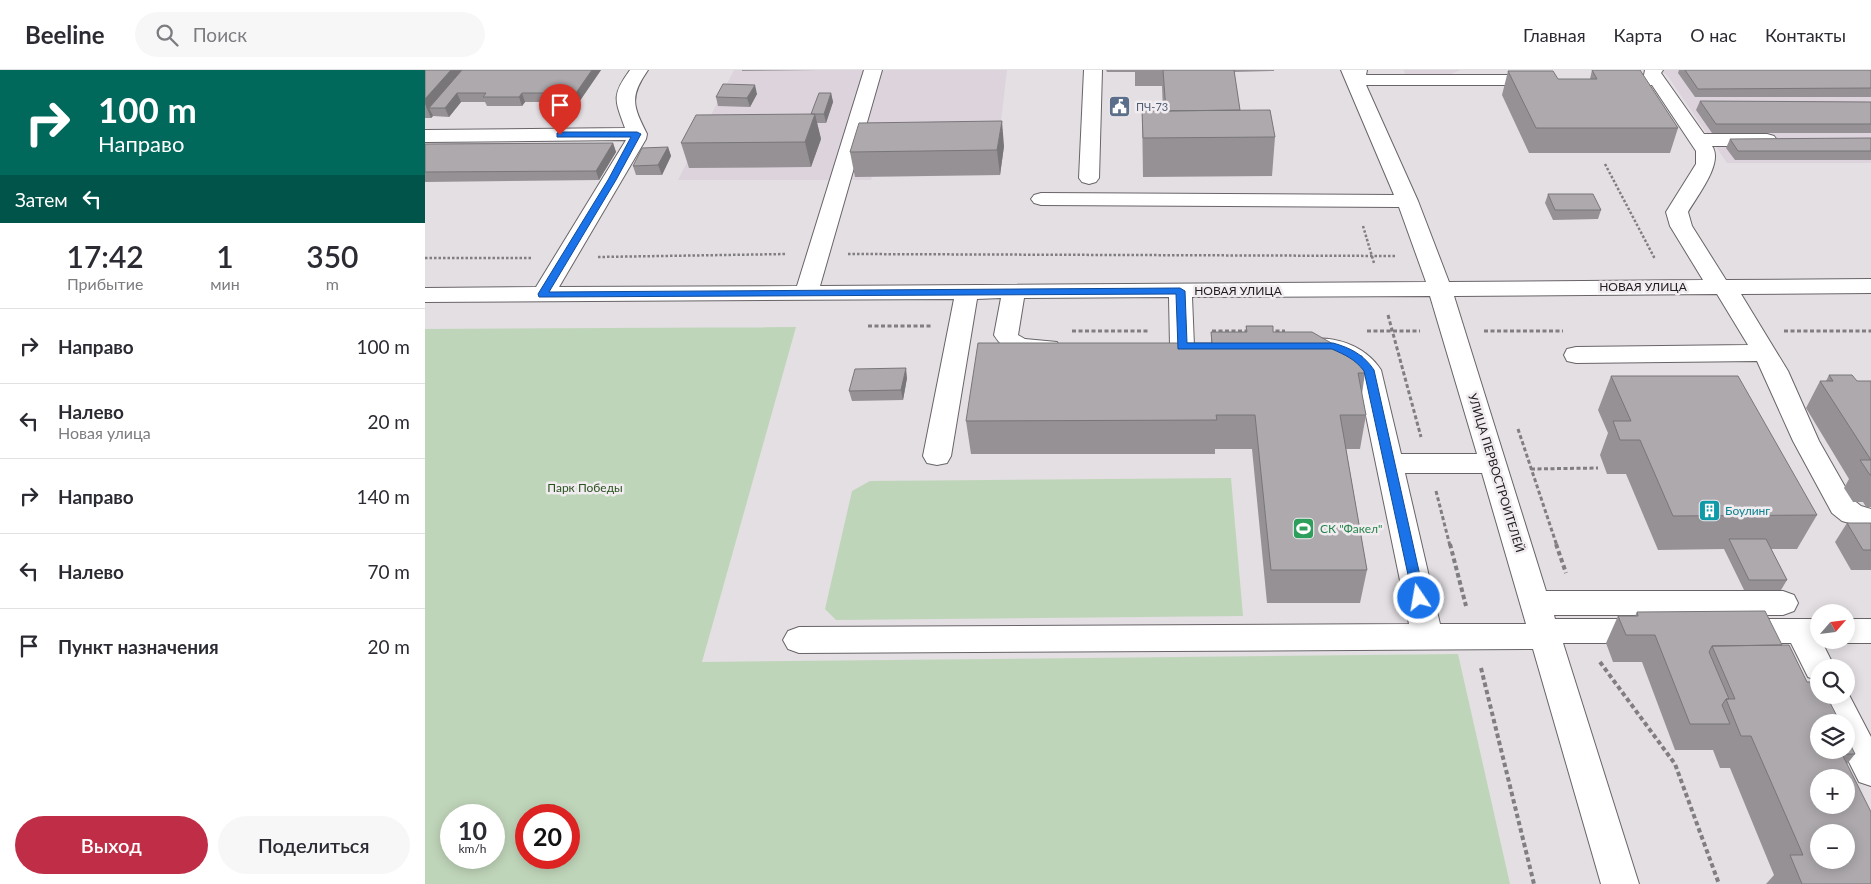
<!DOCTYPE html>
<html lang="ru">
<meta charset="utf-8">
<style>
body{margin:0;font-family:Lato,sans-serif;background:#f7f7f7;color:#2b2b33;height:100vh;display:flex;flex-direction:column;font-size:19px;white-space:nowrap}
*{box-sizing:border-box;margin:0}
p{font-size:16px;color:#7c7c81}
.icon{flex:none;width:28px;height:28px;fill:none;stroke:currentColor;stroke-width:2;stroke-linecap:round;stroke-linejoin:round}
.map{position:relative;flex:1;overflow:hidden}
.sheet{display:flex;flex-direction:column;background:#fff;width:425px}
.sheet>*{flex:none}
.top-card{background:#00695c;color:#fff;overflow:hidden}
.needle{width:32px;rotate:62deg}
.tools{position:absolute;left:1385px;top:534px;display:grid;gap:10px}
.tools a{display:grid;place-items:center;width:45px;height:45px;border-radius:50%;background:#fff;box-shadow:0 2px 12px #0003;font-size:25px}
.speed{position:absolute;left:15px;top:734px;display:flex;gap:10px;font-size:25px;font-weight:700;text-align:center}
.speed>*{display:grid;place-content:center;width:65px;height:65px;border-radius:50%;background:#fff;box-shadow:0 2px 12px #0003;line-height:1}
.speed small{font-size:12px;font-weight:400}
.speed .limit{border:8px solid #d22;background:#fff;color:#111}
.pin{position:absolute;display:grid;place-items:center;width:42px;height:42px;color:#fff;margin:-51px -21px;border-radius:50% 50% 50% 0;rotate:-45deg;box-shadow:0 0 5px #0007}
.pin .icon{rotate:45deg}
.me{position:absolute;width:55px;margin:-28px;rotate:348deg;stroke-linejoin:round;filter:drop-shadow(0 0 4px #0008)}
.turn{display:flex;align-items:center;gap:18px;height:105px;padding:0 15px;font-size:22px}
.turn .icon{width:65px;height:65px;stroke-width:2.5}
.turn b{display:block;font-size:35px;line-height:42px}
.then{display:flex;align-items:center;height:48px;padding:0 15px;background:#0003;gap:10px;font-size:19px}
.eta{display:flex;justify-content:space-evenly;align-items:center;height:85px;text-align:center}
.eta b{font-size:30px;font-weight:600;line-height:35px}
.action{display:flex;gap:10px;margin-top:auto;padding:10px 15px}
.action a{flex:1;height:58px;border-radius:30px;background:#bf2e46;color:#fff;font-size:20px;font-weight:600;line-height:58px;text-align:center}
.action a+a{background:#f7f7f7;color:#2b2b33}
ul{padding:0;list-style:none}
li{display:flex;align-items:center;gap:15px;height:75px;padding:0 15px;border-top:1px solid #e1e1e2}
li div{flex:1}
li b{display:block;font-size:19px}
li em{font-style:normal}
header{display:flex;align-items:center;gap:30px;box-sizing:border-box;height:70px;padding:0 25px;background:#fff;border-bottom:1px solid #e1e1e2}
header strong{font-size:24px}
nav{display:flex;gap:28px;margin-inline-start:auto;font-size:18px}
.search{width:350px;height:45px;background:#f7f7f7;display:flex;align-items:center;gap:12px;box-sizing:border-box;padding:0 18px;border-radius:28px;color:#7c7c81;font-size:19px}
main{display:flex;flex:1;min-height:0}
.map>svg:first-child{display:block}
.built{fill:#ddd3dc}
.green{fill:#bfd5b9;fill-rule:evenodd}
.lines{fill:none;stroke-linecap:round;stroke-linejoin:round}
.minor-casing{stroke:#686468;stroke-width:2}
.path-far2{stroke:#817e81;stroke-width:2.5;stroke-dasharray:2.5 2;stroke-linecap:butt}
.path-far1{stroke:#817e81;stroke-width:3;stroke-dasharray:4 2.5;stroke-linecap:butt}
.path{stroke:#817e81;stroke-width:4;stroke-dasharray:4.5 3;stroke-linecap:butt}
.minor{fill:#fff;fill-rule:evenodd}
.wall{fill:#959195}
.shaded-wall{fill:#797679}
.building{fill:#ada9ad;stroke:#797679;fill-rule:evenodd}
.route{fill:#1a73e8;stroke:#114b97}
.labels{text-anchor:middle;stroke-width:5;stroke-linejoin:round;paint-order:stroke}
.far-service-label{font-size:11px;fill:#4e5e75;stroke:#f1ecf0;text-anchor:start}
.street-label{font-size:12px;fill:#211f21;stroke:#f1ecf0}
.park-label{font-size:12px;fill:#29531e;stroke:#f1ecf0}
.culture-label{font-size:12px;fill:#0d838f;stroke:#f1ecf0;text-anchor:start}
.leisure-label{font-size:12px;fill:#27864d;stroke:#f1ecf0;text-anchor:start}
</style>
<header>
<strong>Beeline</strong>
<div class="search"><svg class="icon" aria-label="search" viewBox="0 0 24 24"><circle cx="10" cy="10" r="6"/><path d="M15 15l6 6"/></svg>Поиск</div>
<nav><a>Главная</a><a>Карта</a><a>О нас</a><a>Контакты</a></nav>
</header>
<main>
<section class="sheet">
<div class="top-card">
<div class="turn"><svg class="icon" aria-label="right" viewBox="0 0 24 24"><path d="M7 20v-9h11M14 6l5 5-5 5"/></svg><div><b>100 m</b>Направо</div></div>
<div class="then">Затем<svg class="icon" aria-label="left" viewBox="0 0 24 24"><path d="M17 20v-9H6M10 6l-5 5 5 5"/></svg></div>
</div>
<div class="eta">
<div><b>17:42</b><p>Прибытие</p></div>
<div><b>1</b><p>мин</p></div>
<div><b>350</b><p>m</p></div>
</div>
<ul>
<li><svg class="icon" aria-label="right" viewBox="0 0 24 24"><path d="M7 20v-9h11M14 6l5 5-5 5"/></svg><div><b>Направо</b></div><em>100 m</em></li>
<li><svg class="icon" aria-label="left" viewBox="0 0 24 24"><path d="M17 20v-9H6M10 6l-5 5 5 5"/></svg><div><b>Налево</b><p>Новая улица</p></div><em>20 m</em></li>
<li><svg class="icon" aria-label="right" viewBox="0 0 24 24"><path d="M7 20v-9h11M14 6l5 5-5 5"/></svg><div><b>Направо</b></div><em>140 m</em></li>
<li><svg class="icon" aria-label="left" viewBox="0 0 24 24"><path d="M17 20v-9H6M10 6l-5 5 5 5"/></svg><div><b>Налево</b></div><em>70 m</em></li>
<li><svg class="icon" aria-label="arrive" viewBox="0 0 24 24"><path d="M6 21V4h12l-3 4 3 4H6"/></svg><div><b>Пункт назначения</b></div><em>20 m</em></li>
</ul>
<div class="action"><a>Выход</a><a>Поделиться</a></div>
</section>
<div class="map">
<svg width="1446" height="814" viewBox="0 0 1446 814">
<rect width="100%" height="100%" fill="#e3dfe3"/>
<path class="built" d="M309 0H582L573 76H579L575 105 447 107 446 110H253Z
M979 0H1036L1023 5H980Z
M1233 0H1446V93H1302L1242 5Z"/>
<path class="green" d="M371 257 277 592 1033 584 1085 814H0V259ZM26 745H69V788H26ZM101 745H144V788H101Z
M806 408 818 546 411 550 400 539 427 421 445 411Z"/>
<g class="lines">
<defs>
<path id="minor" d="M205 0H223C204 27 208 36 222 64L221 69 134 217 372 216 439 0H457L395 216 1001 212 974 137 616 135 609 133 606 129 609 125 616 123 969 125 916 0H942L941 5H1118L1124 6 1127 10 1124 14 1118 15H941L993 131 1024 212 1278 210 1245 156 1241 142 1271 94V81L1227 15H1186L1180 14 1177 10 1180 6 1219 5 1220 0H1238L1236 3 1279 64H1342L1349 66 1352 70 1349 74 1342 76H1287C1299 93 1272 126 1263 142L1267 156 1301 210 1446 209V223L1316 224 1363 301 1394 371 1427 429 1436 436 1446 439V459L1417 451 1407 443 1368 371 1332 291 1151 293 1142 291 1139 285 1142 279 1151 277 1323 275 1292 224 1029 226 1121 521H1358L1369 525 1373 533 1369 541 1358 545H1129L1130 549H1225L1236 552 1241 561 1236 570 1225 573H1138L1214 814H1176L1108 579 374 583 363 579 358 570 363 561 374 557 984 554 932 302C916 283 898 287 877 281L874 276 877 271C906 263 940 275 956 300L976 384H1052L1005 226 767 227 769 276 766 281 757 284 748 281 745 276 744 227 599 228 593 265 600 269 632 272 635 277 632 282C608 289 582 287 569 265L576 228 552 229 526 386 522 393 512 395 502 393 498 386 529 229 0 232V218L111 217 201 70 0 72V60L200 58C190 30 186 26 205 0ZM980 403H1057L1101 554H1015Z
M659 0H677L674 108 671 112 664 114 657 112 654 108Z
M1313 549H1394V570H1404L1397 572 1410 598H1394V611L1383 607 1366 573H1313L1302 570 1297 561 1302 552Z
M1421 549H1446V573H1421L1411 570H1421Z
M1421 619 1446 667V716L1434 712 1418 680H1421V652H1405L1392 625 1394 621V625H1421Z"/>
</defs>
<use href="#minor" class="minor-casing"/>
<path class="path-far2" d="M1180 94 1230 189
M938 156 949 193
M423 184 972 186
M173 187 362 184
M0 188H107"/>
<path class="path-far1" d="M963 245 996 367
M443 256H506
M647 261H725
M787 261H823
M844 261H860
M942 261H995
M1059 261H1138
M1359 261H1446
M1093 359 1132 476
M1106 399 1173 398
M1011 421 1025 476"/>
<path class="path" d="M1025 474 1041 536
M1131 474 1141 503
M1175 592 1250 694 1294 814
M1056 598 1109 814"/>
<use href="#minor" class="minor"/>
</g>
<path class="wall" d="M0 0H176L154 32H100L97 36H62L60 32H36L24 47 8 46 6 48H0Z
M317 0H392L317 1Z
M681 0H849V1L809 2 815 40 850 67 847 106 718 107 717 41H738L737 16H710V2H682Z
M1167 0 1253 58 1245 83H1104L1077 25 1083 1 1133 9H1165Z
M1254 0H1446V27H1270L1253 3Z
M406 23 408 32 401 53H392L396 69 386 97 264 98 256 73 386 44Z
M332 24 325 37 293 36 291 27Z
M1275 31 1446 32V63H1287L1271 40Z
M1446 68V90H1310L1301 78 1305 69Z
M188 73 191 82 174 110 0 112V74Z
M579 76 575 105 430 107 425 82Z
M243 77 246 86 237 105H211L208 96Z
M1123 124 1176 140 1173 149 1128 150 1120 133Z
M821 256 848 262 940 303 937 324 941 345 935 379H921L942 500 935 533H842L827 379H790V384H546L541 351 786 273V262H821Z
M1404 305 1432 311H1446V437H1441L1438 432H1428L1419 418 1424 409 1381 338 1395 311H1401Z
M1186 306 1392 445 1372 479H1346L1362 510 1356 520H1319L1299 479 1233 480 1201 404H1182L1175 385 1183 363 1173 340Z
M482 308 478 330 427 331 424 321Z
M1422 453H1446V500H1426L1410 472Z
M1212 542 1357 575 1430 684 1422 694 1446 814H1341L1349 805 1305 698H1295L1288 680H1250L1217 592H1188L1181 573 1193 546H1210Z"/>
<path class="shaded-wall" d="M26 0H48L4 38 8 46 6 48 0 34V29Z
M167 0H176L154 32 151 23Z
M330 15 332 24 325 37 322 28Z
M32 23 36 32 24 47 20 38Z
M97 23 100 32 97 36 94 27Z
M406 23 408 32 401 53 399 44Z
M390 44 396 69 386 97 380 72Z
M577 51 579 76 575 105 572 80Z
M188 73 191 82 174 110 171 101Z
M243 77 246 86 237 105 233 95Z
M481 298 482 308 478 330 476 320Z"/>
<path class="building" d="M0 0H26L0 29Z
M37 0H167L151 23H97L94 27H58L61 23H32L20 38H4Z
M738 0H809L815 40 741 41Z
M1167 0H1215L1253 58H1111L1083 1H1128L1133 9H1172Z
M1260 0H1446V18L1273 19Z
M298 14 330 15 322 28 291 27Z
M394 23H406L399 44H386Z
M1275 31 1446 32V54H1291Z
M845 40 850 67 718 68 717 41Z
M390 44 380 72 256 73 271 45Z
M577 51 572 80 425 82 434 53Z
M1446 68V81H1313L1305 69Z
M188 73 171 101 0 102V74Z
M243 77 233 95 208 96 217 78Z
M1123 124H1168L1176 140H1130Z
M821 256H848V262H887L929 286H937L940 303H933L941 345H915L942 500H846L830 345H791L792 350 541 351 553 273H787L786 262H822Z
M481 298 476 320 424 321 430 299Z
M1404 305H1427L1432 311H1446V405H1445L1435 390H1446L1395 311H1408Z
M1186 306H1313L1392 445 1248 446 1215 370H1195L1188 351H1206Z
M1422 453H1446V480H1438Z
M1304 469H1341L1362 510H1324Z
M1340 541 1357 575 1287 576 1284 582 1304 629H1301L1297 635 1305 654H1265L1230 565H1201L1193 546H1213L1212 542Z
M1364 575 1382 612H1394V625H1401L1415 652H1394V680H1421V666L1430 684H1417L1446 742V814H1377L1365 785H1378L1326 666H1316L1301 629H1310L1287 576ZM1394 708H1421V735H1394ZM1394 762H1421V790H1394Z"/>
<path class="route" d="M135 62H212L216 64 191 110 124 222 755 218 760 221 762 273H908C926 278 939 285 949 300L1000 528 998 531H990L988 528 939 301C930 289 920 285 907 279H753L751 224 114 227 113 224 183 110 206 67H132V63Z"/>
<defs>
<symbol id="civic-square" viewBox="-11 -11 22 22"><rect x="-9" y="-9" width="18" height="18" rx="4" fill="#5c6f8a" stroke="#f1ecf0"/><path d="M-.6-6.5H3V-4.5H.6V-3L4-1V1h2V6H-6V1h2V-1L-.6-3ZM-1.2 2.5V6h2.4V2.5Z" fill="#fff"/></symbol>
<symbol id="building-square" viewBox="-11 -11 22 22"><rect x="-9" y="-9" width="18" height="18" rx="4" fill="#0f9aa8" stroke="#f1ecf0"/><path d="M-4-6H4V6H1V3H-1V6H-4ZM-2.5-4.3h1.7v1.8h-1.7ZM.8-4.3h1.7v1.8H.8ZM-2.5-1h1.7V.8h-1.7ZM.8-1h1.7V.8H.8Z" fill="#fff"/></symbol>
<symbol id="stadium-square" viewBox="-11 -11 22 22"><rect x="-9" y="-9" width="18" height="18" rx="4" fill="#2e9e5b" stroke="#f1ecf0"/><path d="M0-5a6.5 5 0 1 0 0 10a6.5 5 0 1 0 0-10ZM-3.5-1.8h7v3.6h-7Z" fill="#fff"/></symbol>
</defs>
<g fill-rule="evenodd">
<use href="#civic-square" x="682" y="24" width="25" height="25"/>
<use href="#building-square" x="1272" y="428" width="25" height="25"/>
<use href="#stadium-square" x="866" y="446" width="25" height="25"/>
</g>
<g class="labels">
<g class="far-service-label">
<text x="711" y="41">ПЧ-73</text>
</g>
<g class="street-label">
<text x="1218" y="221">НОВАЯ УЛИЦА</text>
<text x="813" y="225">НОВАЯ УЛИЦА</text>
<text transform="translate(1071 403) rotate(73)" y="4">УЛИЦА ПЕРВОСТРОИТЕЛЕЙ</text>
</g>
<g class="park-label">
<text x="160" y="422">Парк Победы</text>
</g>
<g class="culture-label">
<text x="1300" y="445">Боулинг</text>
</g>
<g class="leisure-label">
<text x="895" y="463">СК "Факел"</text>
</g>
</g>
</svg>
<div class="tools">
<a><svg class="needle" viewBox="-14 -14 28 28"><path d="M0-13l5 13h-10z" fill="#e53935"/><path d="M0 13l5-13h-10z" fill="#7c7c81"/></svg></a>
<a><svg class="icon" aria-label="search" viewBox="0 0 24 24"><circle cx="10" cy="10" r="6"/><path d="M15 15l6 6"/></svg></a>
<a><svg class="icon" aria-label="layers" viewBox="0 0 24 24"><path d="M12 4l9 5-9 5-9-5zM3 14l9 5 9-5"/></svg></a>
<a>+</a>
<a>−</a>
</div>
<div class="speed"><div>10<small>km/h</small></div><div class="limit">20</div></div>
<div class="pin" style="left:135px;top:65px;background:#d93025"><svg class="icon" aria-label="arrive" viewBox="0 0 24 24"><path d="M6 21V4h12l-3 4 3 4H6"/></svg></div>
<svg class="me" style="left:994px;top:528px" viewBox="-20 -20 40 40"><circle r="17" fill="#1a73e8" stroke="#fff" stroke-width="3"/><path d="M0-11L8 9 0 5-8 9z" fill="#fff"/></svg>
</div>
</main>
